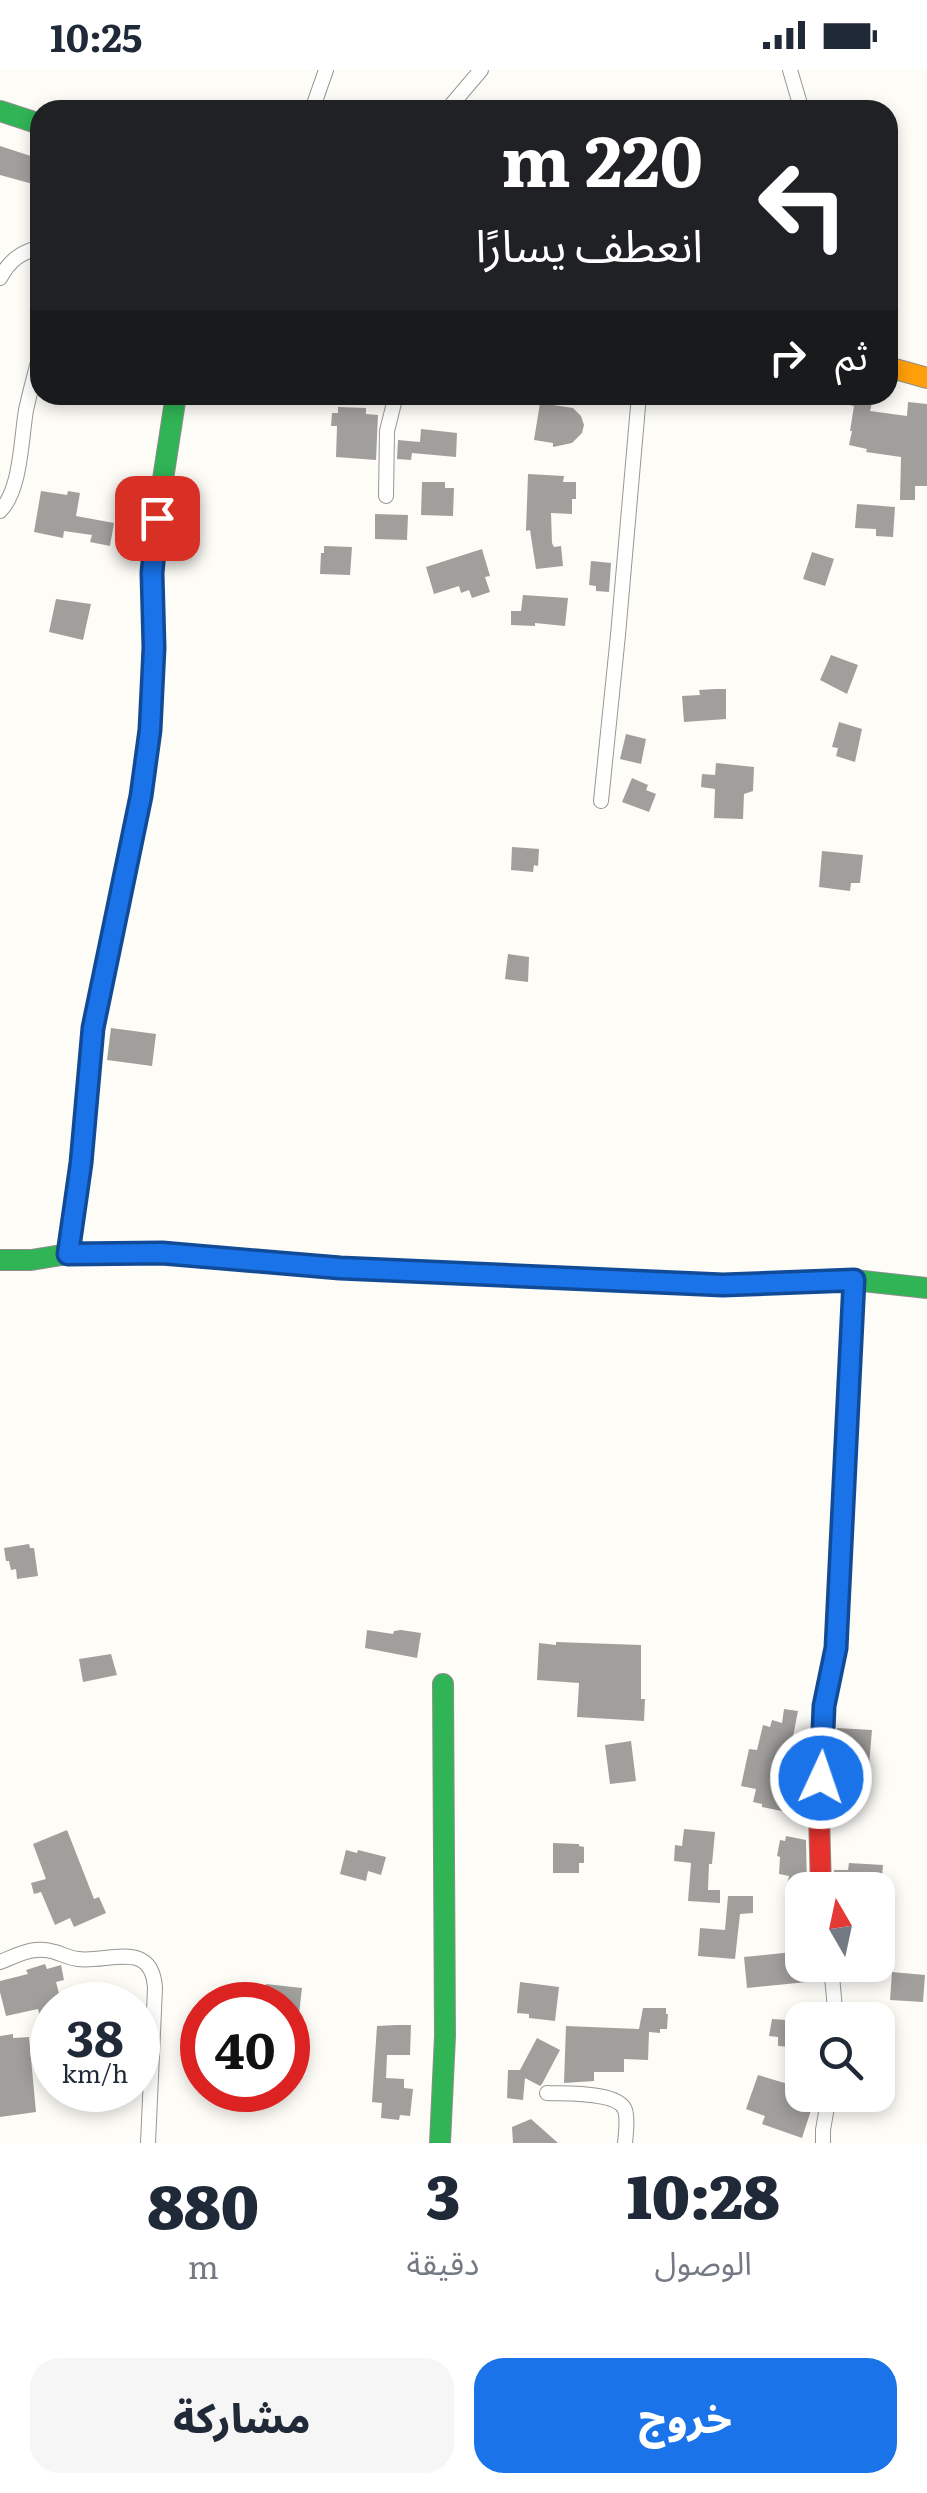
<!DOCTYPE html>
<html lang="ar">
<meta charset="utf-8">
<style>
body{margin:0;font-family:Literata,"Noto Sans Arabic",serif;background:#f6f6f7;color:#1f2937;direction:rtl;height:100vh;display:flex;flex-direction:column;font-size:38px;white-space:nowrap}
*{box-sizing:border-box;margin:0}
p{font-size:32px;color:#747a83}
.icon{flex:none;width:55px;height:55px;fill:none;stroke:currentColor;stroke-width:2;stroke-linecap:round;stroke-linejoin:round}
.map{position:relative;height:2073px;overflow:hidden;direction:ltr}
.drawer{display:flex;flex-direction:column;background:#fff;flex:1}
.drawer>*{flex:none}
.hud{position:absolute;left:30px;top:30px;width:868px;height:305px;border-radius:30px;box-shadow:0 5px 15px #0003;direction:rtl;background:#202124;color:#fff;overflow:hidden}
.needle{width:65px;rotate:351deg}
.controls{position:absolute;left:785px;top:1802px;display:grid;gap:20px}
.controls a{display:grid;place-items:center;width:110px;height:110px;border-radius:20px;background:#fff;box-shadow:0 5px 15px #0003;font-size:50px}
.speed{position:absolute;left:30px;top:1912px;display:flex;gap:20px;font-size:50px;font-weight:700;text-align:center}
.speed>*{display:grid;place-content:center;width:130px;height:130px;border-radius:50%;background:#fff;box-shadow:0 5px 15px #0003;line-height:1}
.speed small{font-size:25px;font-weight:400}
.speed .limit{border:15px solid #d22;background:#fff;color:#111}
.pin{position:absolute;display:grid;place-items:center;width:85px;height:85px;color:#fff;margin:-42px;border-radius:20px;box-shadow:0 5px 15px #0006}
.me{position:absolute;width:110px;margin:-55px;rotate:3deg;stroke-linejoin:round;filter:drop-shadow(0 0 8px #0008)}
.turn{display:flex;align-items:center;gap:35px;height:210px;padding:0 30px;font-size:45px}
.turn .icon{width:130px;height:130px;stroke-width:2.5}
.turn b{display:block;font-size:70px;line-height:85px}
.then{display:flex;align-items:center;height:95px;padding:0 30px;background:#0003;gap:20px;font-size:38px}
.eta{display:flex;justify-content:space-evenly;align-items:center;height:170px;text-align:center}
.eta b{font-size:60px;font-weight:800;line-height:70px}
.primary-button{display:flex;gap:20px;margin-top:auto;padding:20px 30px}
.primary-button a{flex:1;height:115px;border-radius:30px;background:#1a73e8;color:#fff;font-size:40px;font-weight:800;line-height:115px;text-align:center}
.primary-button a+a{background:#f6f6f7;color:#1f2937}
.status{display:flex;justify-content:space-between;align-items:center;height:70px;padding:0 50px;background:#fff;direction:ltr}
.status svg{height:28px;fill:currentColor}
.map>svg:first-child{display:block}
.building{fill:#a19f9c}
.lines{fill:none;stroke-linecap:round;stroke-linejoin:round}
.street-casing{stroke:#979795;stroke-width:16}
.fast-casing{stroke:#8e8d8b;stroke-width:22}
.slow-casing{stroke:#8e8d8b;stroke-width:22}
.jam-casing{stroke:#8e8d8b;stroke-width:22}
.street{stroke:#fffffe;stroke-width:14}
.fast{stroke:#30b455;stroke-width:20}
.slow{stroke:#ff9f0a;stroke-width:20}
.jam{stroke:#e5322d;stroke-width:20}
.route-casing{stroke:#114b97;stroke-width:25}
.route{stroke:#1a73e8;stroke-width:18}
</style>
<div class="status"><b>10:25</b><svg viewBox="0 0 49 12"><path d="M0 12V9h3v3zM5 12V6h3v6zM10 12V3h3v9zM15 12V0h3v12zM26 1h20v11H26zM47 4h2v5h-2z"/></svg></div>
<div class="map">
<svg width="927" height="2073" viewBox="0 0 927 2073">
<rect width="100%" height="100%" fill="#fdfcf7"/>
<path class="building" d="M0 76 40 89V116L0 105Z
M829 325H874L870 341 907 346 908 332 927 334V416H915V430H900L901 387 866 382 867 379 849 375 852 361H850L854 336 828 330Z
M540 333 573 338 581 346 584 355 582 363 572 373 553 377V373L534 370Z
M338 337 366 338V344L378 345 376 390 336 387 337 356H331L332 343H338Z
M421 359 457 363 456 387 412 383 411 390 397 389 398 370 420 372Z
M528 404 564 406 563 412H576V429H572V444L551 443 552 473 554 477 561 476 563 496 536 499 530 460 526 461Z
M422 412H445V418H454L453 446 421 445Z
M41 421 67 425 68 421 80 423 76 446 114 453 110 476 90 472 92 465 64 461 63 468 34 462Z
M857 434 895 437 893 467 876 466V459L855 458Z
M375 444 408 445 407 470 375 469Z
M324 476 352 477 350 505 320 504 321 483H324Z
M482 479 490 506 485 507 490 522 472 528 469 520 461 523 459 516 434 524 426 497Z
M812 482 834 489 825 516 803 509Z
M591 491 611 493 609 522 596 521V516L589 515Z
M523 525 568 528 565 556 535 553V556L511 555V541H521Z
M56 529 91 534 83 570 49 562Z
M831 585 858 595 847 624 820 610Z
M716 619H726V649L684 652 682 626 700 625 699 620Z
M839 652 862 659 855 692 836 686 838 678 832 677Z
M626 664 646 669 641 694 620 689Z
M716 693 754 697 753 721 744 724 743 749 714 748 715 719 701 717 702 704 715 705Z
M632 708 648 715 646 720 656 724 649 742 622 732Z
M512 777 539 779 538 796 534 795 533 802 511 800Z
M822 781 863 785 860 813H851L850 821 819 817Z
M508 884 529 887 528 912 505 909Z
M111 958 156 964 152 996 107 990Z
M29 1474 30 1478H34L38 1506 17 1509 16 1499 11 1500 9 1491H6L4 1478Z
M367 1560 393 1564 394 1561 401 1560 421 1563 417 1588 365 1578Z
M556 1572 641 1575V1629H645L644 1651 577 1647 579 1613 537 1610 539 1573 556 1575Z
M111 1584 117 1605 83 1612 79 1589Z
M784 1639 798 1641 788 1692 807 1698 806 1722 794 1718 787 1742 762 1737V1734L753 1732 756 1719 741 1716 749 1679 757 1680 763 1655 770 1657 772 1650 782 1653Z
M837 1658 872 1660 869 1695 835 1692Z
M631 1671 636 1711 610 1714 605 1675Z
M684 1759 715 1762 712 1794H709L708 1820H720V1833L688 1831 691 1793 674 1791 675 1775 682 1776Z
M67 1760 94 1829 99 1827 106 1843 74 1857 70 1848 55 1855 41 1822 34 1824 31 1813 46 1809 33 1774Z
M786 1766 806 1770 807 1820H802V1830L785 1826 789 1806 779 1804 780 1787 777 1786 780 1770 785 1771Z
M553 1773 579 1774V1776L584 1777V1793H579V1803H553Z
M346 1780 357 1783 358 1780 386 1787 381 1805 368 1801 366 1811 340 1804Z
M849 1793 883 1795 882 1807H879L877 1820H835L834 1800H848Z
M728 1826H753V1843L740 1844 735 1889 698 1886 700 1858 725 1860Z
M802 1881V1895H816L817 1911 747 1918 744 1887Z
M45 1894 47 1899 61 1895 64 1910 56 1912 62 1935H52V1951L42 1954 38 1939 6 1946 0 1922V1911L28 1904 26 1900Z
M892 1902 925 1905 923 1932 890 1930Z
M520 1912 559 1917 555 1951 529 1948V1944L517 1943Z
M266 1914 302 1918 299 1944 288 1942V1935H263Z
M643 1938H666V1944H668L667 1959H660V1963L649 1962 648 1990 624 1989V2002H594V2011L564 2013 566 1956 639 1959Z
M772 1949 802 1951V1978L778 1976V1967L769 1966Z
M397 1955H411L410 1985H387L386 2008 404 2009V2018L413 2019 410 2046 400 2045 399 2050 381 2048 382 2033 372 2032 377 1956Z
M13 1964V1968L29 1967 36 2042 0 2047V1966Z
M537 1968 560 1980 542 2014 540 2016 525 2008 523 2030 507 2028 508 2000H520Z
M758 2005 798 2017 802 2020V2025H816L802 2068 762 2054 765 2046 746 2039Z
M531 2049 558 2073H513L512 2057Z"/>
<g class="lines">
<defs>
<path id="street" d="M790 0 800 34 799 40
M312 40 326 0
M447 40 481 0
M0 208C10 190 20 183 40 177
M386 426 387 361 396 325
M0 441C21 420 21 370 26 340 30 322 35 303 40 285
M601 731 618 565 639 325
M0 1892C18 1885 35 1875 55 1882 62 1884 69 1888 78 1889 108 1893 152 1869 155 1918L148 2073
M831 1895 836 1950
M547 2023C564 2024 618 2021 625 2040 628 2049 626 2063 625 2073
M823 2073V2060L829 2025"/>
<path id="fast" d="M0 41 40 54
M150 654 153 577 152 503 157 448 176 325
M0 1190H31L68 1184 162 1183 340 1198 723 1215 854 1210 927 1218
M440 2073 445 1966 443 1614"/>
<path id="slow" d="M888 297 927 308"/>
<path id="jam" d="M68 1184 81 1093 93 958 141 726 150 654
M821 1820 819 1745 824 1636 836 1578 854 1210"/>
</defs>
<use href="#street" class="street-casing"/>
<use href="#fast" class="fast-casing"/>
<use href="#slow" class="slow-casing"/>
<use href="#jam" class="jam-casing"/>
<use href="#street" class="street"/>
<use href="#fast" class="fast"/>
<use href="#slow" class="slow"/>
<use href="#jam" class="jam"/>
</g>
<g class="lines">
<defs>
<path id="route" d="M157 448 152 503 154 578 150 660 141 726 93 958 81 1093 68 1184 162 1183 340 1198 723 1215 854 1210 836 1578 824 1636 821 1708"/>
</defs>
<use href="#route" class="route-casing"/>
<use href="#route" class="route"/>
</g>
</svg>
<div class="controls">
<a><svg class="needle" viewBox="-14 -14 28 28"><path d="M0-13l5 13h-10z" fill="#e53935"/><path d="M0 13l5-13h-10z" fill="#747a83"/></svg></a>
<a><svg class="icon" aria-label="search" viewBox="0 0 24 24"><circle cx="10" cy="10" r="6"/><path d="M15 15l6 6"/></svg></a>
</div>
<div class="speed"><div>38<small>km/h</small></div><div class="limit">40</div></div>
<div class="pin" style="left:157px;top:448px;background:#d93025"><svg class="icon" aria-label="arrive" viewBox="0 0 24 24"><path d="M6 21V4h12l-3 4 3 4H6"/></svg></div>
<svg class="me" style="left:821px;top:1708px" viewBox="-20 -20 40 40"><circle r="17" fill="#1a73e8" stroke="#fff" stroke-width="3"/><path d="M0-11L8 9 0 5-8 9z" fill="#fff"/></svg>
<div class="hud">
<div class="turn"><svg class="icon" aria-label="left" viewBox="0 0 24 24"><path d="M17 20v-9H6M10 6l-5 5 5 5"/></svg><div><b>220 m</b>انعطف يسارًا</div></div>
<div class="then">ثم<svg class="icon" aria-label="right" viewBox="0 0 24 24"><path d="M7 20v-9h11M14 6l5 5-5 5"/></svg></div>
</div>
</div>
<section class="drawer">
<div class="eta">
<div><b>10:28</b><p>الوصول</p></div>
<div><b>3</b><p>دقيقة</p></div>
<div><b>880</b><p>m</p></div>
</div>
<div class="primary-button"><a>خروج</a><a>مشاركة</a></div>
</section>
